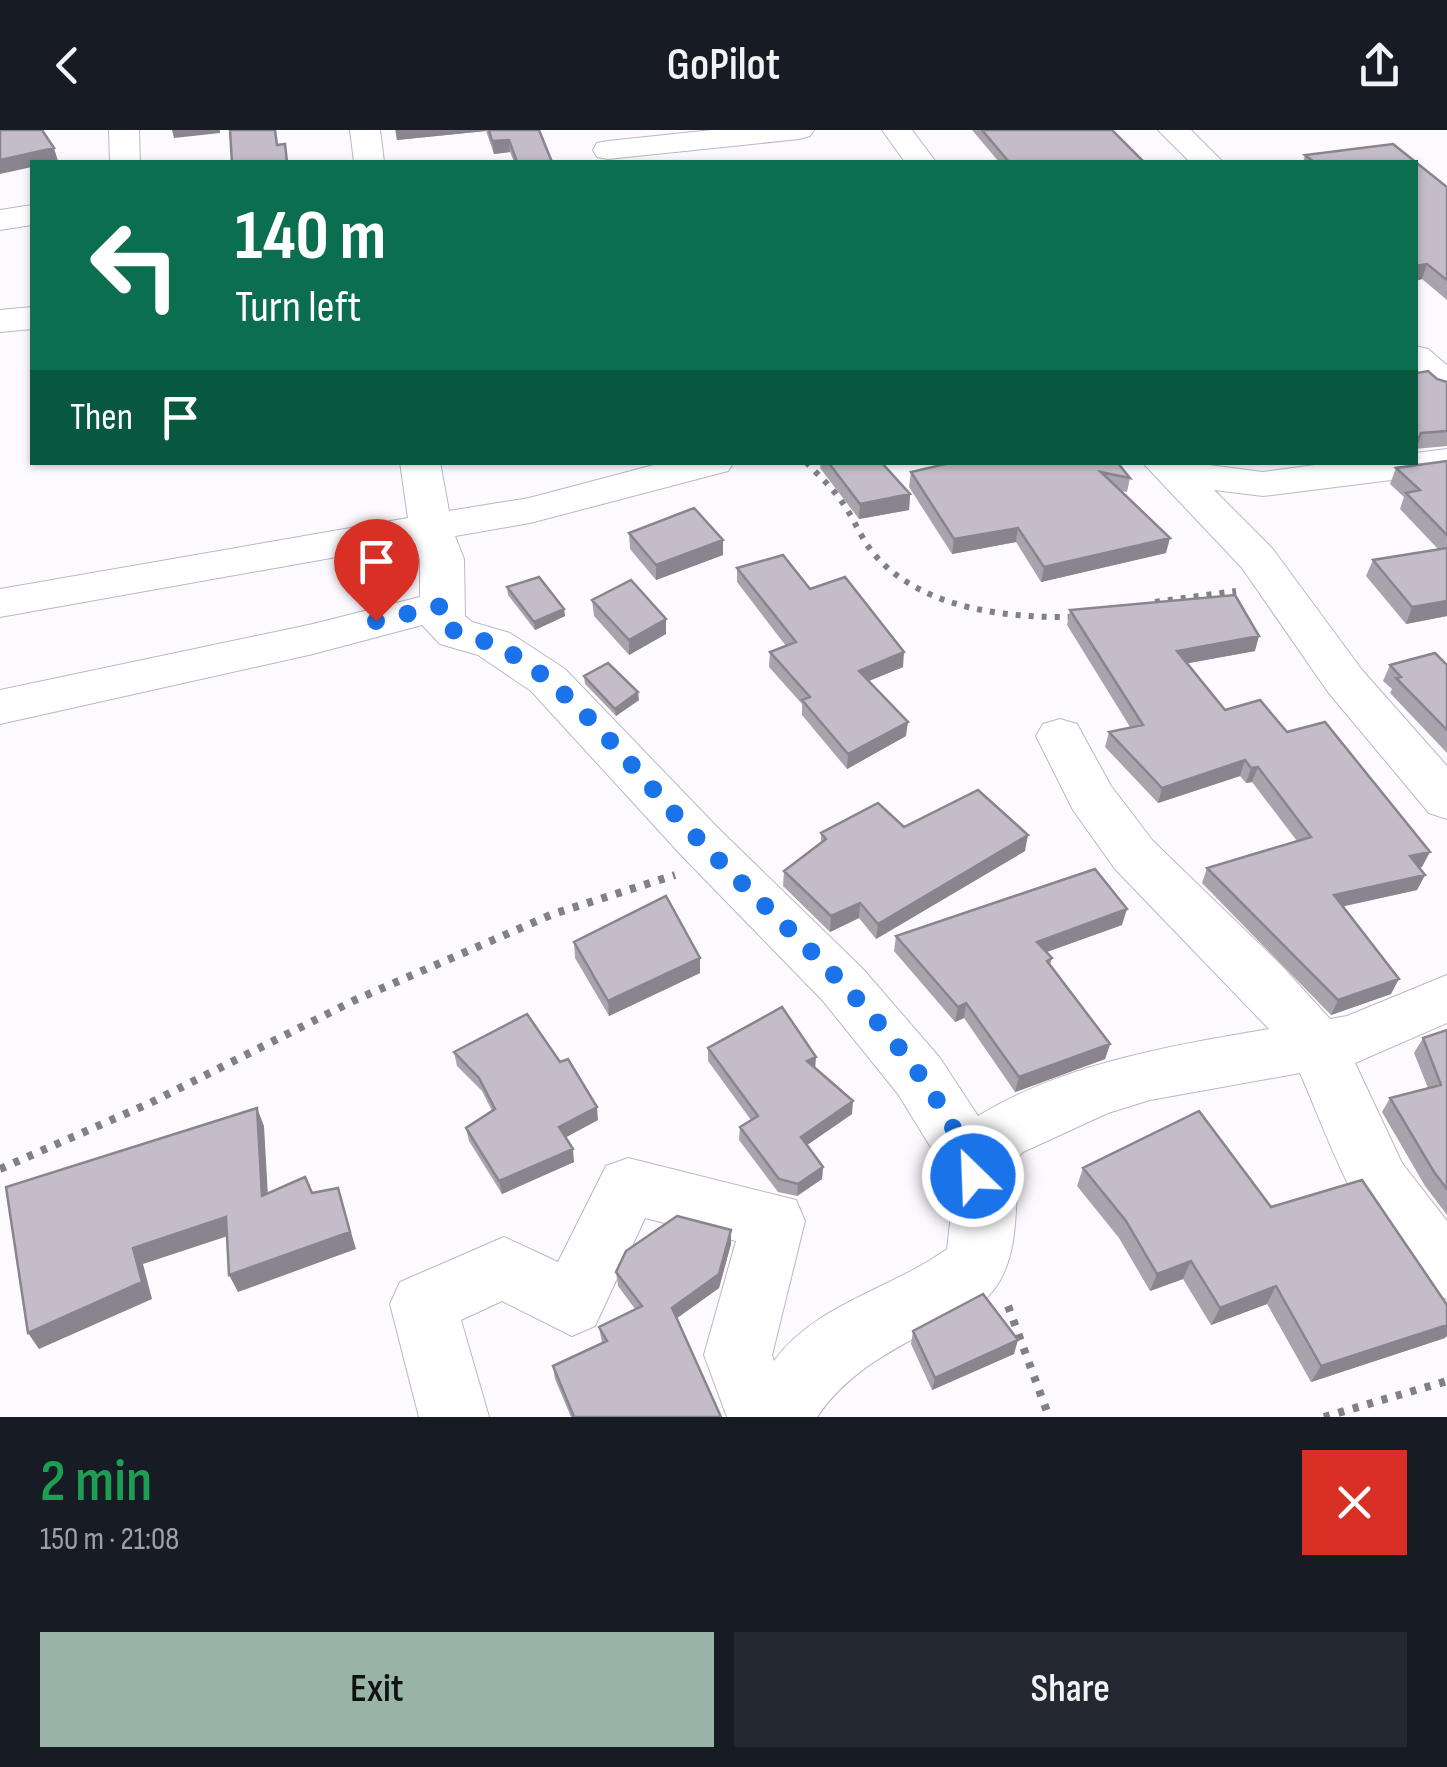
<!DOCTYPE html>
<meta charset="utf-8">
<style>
body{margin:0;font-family:"Sofia Sans Condensed",sans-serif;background:#242831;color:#f1f3f6;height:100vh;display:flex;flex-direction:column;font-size:38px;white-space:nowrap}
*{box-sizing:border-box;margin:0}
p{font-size:32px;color:#9ea1a6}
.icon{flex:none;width:55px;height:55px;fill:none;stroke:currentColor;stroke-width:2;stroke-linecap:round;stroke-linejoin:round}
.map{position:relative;height:1287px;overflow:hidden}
.details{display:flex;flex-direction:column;background:#171b24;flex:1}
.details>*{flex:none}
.guide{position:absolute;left:30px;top:30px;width:1388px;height:305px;border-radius:0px;box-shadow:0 2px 8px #0004;background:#0b6e4f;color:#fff;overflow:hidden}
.pin{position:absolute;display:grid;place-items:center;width:85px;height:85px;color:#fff;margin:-102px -42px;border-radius:50% 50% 50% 0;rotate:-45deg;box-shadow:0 0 10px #0007}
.pin .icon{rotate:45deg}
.me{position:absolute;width:110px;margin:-55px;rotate:336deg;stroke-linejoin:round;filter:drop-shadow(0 0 8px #0008)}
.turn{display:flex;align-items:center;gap:35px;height:210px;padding:0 40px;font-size:45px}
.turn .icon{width:130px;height:130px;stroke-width:2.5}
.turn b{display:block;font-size:70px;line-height:85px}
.then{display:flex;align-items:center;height:95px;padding:0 40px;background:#0003;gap:20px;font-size:38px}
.round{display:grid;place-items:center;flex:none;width:105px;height:105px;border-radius:0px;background:#242831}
.overview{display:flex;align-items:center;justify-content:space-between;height:170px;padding:0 40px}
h1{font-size:60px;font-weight:600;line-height:75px;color:#1e9e55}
.cta{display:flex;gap:20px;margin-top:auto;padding:20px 40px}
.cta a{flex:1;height:115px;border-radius:0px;background:#9ab3a9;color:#111;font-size:40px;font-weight:600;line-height:115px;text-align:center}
.cta a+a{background:#242831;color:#f1f3f6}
header{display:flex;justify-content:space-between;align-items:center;height:130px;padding:0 40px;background:#171b24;font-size:45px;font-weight:600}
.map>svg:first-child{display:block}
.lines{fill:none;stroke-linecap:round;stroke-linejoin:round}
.minor-casing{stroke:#bdb6c2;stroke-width:2}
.path-far1{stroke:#838085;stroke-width:6;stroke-dasharray:5 8;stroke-linecap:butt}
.path{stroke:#838085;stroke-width:8;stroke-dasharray:6 9;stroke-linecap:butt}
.minor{fill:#fff;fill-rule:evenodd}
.wall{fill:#a9a3ad}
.shaded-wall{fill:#89848d}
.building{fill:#c4bdc9;stroke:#89848d;stroke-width:2.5}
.route{stroke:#1a73e8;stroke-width:18;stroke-dasharray:0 32.4}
</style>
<header><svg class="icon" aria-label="back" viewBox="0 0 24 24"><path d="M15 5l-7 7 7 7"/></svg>GoPilot<svg class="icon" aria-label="share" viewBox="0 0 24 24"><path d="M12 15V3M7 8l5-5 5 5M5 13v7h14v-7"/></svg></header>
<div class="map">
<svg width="1447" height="1287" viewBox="0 0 1447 1287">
<rect width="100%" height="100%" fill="#fdfaff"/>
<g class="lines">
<defs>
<path id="minor" d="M109 0H139L140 32H110Z
M350 0H380L384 32H354Z
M712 0H814L810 6 799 9 608 29 597 27 593 20 597 13 608 11Z
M882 0H912L936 32H905Z
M1158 0H1191L1223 32H1190Z
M32 75V95L0 100V80Z
M32 177V199L0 202V180Z
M1415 216 1428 219 1447 235V265L1434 262 1415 246Z
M1447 319V343L1263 366 1214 360 1272 418 1362 540 1447 636V689L1429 683 1328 562 1242 438 1142 332H1186L1263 342 1337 332H1415V323Z
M400 332H440L449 381 529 368 665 332H734L728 341 530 393 455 406 464 429 465 486 472 492 510 503 565 539 718 698 863 839 940 928 978 986C1065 933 1170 916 1269 899L1115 739 1073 680 1036 606 1043 594 1060 589 1077 594 1111 656 1153 711 1281 835 1330 889 1347 886 1447 845V893L1355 933 1402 1033 1447 1091V1169C1371 1139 1331 1013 1300 943L1150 970 1108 983 1023 1022 1018 1027C1015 1069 1021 1128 992 1162 981 1176 961 1183 946 1191 897 1218 849 1239 817 1287H727L704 1225 736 1111 645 1088 595 1196 572 1206 502 1171 461 1190 489 1287H419L390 1174 400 1152 504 1107 558 1132 606 1036 628 1028 796 1070 805 1091 772 1225 774 1231C815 1174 892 1159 947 1119L952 1076 938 1029 898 964 823 871 682 726 531 561 478 525 440 514 422 495 313 524 0 594V560L313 494 420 467V429L415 413 0 487V459L408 388Z"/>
</defs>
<use href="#minor" class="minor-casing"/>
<path class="path-far1" d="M806 332C818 345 832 357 842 372 854 388 861 409 874 424 921 479 1006 488 1073 487
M1155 472 1236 461"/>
<path class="path" d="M0 1039 150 973 355 870 553 784 675 745
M1008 1176 1049 1287
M1324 1287 1447 1251"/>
<use href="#minor" class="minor"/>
</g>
<path class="wall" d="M395 0H539L552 32H514L510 22 494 24 486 1 397 10Z
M972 0H1112L1144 32H999Z
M1393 14 1447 57V170L1422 149 1415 151V32H1303L1305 25Z
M1415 240 1418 243 1447 252V316L1415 319Z
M1447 331V486L1406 494 1366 446 1373 430 1438 419 1400 379 1404 367 1390 354 1396 338Z
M821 332H881L910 364 909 380 859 389 820 338Z
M1117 332 1130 348 1127 362 1121 361 1166 423 1041 452 1016 412 952 424 909 357 911 342Z
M629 403 723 425 656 450 630 419Z
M737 438 810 459 903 537 868 551 906 606 847 639 802 585V574L769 537 770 522 786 516 737 452Z
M507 457 564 479 565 486 535 500 508 465Z
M592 470 666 504 629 525 594 486Z
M1070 480 1255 521 1188 533 1225 580 1287 602 1422 737H1419L1425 745 1417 760 1343 776 1391 864 1331 885 1202 753 1207 738 1297 711 1252 652 1246 653 1240 646 1158 673 1105 617 1109 602 1130 597 1067 495Z
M1390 535H1447V623L1390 563 1392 559 1383 551Z
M584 546 639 570 616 586 585 554Z
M904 697 1025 721 876 809 859 788 830 802 783 756 784 741 821 713V703Z
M1122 795 1046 822 1052 828 1050 835 1110 914 1105 929 1015 962 964 888 955 892 894 821 896 806Z
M574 812 700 843 609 886 575 828Z
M1447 900V1085L1425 1056 1382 982 1390 968 1428 958 1414 923 1423 908Z
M708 918 815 938 852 984 807 1015 823 1037 822 1049 797 1066 778 1062 739 1010 740 997 751 990 708 931Z
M454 922 598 990 565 1007 574 1032 502 1064 469 1011 466 998 492 981 482 961 457 936Z
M1083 1038 1445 1208 1311 1252 1267 1174 1211 1195 1183 1149 1150 1161 1119 1108 1077 1056Z
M731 1100V1114L719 1158 677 1188 721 1287H571L555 1249 553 1236 602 1213 599 1197 635 1179 618 1156 616 1142Z
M913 1201 1014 1224 932 1260 911 1214Z"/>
<path class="shaded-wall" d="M172 0H220V3L174 8Z
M396 0H486V1L397 10Z
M509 10 510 22 494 24 492 11Z
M54 18 58 31 32 32V37L0 44V30Z
M1427 134 1422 149 1415 151V136Z
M910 364 909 380 859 389 860 374Z
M1018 398 1016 412 952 424 954 409Z
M1170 408 1166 423 1041 452 1044 437Z
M723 410V425L656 450V435Z
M1447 471V486L1406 494 1412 477Z
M564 479 565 486 535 500 534 492Z
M666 489V504L629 525V510Z
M1259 506 1255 521 1173 536 1177 521Z
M904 522 903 537 857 556 859 541Z
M638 562 639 570 616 586 615 579Z
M908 592 906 606 847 639 848 624Z
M1245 630 1240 646 1158 673 1162 658Z
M1258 637 1252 652 1246 653 1251 638Z
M1028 705 1025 721 876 809 878 794Z
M1430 722 1422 737 1403 741 1410 726Z
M1425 745 1417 760 1327 780 1334 765Z
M860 773 859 788 830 802 831 786Z
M1127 779 1122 795 1033 827 1037 812Z
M700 828V843L609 886 608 871Z
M1399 849 1391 864 1331 885 1338 870Z
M966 873 964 888 955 892 958 877Z
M1110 914 1105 929 1015 962 1019 947Z
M816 927 815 940 807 931Z
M853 971 852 984 800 1020 801 1007Z
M597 977 598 990 561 1010 559 997Z
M257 978 264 996 269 1084 262 1066Z
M573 1019 574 1032 502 1064 499 1051Z
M823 1037 822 1049 797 1066 798 1054Z
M338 1058 356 1119 238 1162 229 1145Z
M226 1087 234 1104 143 1134 152 1169 39 1219 28 1203 133 1118Z
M731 1100V1114L719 1158 673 1191 672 1178Z
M1191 1131 1183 1149 1150 1161 1157 1144Z
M1276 1156 1267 1174 1211 1195 1220 1178Z
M1447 1195V1206L1445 1208 1311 1252 1321 1236Z
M1018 1210 1014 1224 932 1260 935 1248Z"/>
<path class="building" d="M0 0H42L54 18 0 30Z
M230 0H275L277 15 285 14 287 32H232Z
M489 0H539L552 32H517L509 10 492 11Z
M982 0H1112L1144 32H1009Z
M1393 14 1447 57V150L1427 134 1415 136V32H1314L1305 25Z
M1415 240 1418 243 1428 241 1437 249 1447 252V301L1421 303 1417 312H1415Z
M1447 331V405L1406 363 1420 360 1396 338Z
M828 332H881L910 364 860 374Z
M954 332H1117L1130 348 1101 342 1170 408 1044 437 1018 398 954 409 911 342Z
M694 378 723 410 656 435 629 403Z
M1447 418V471L1412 477 1373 430Z
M783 425 810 459 845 447 904 522 859 541 908 592 848 624 802 570 810 567 770 522 796 512 737 438Z
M539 447 564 479 534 492 507 457Z
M631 450 666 489 629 510 592 470Z
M1235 465 1259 506 1177 521 1225 580 1260 570 1287 602 1325 592 1430 722 1410 726 1425 745 1334 765 1399 849 1338 870 1207 738 1311 707 1258 637 1251 638 1245 630 1162 658 1109 602 1143 595 1070 480Z
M1435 523 1447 535V600L1396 548 1401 547 1390 535Z
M608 533 638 562 615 579 584 546Z
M978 660 1028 705 878 794 860 773 831 786 784 741 826 709 821 703 878 673 904 697Z
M1095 739 1127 779 1037 812 1052 828 1047 831 1110 914 1019 947 966 873 958 877 896 806Z
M666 766 700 828 608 871 574 812Z
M782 877 816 927 807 931 853 971 801 1007 823 1037 798 1054 779 1049 740 997 758 986 708 918Z
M527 884 560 932 568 929 597 977 559 997 573 1019 499 1051 466 998 495 979 479 948 454 922Z
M1447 900V1059L1434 1042 1390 968 1441 955 1423 908Z
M257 978 262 1066 305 1047 312 1063 338 1058 350 1102 229 1145 226 1087 133 1118 142 1152 28 1203 6 1057Z
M1199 981 1271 1077 1362 1050 1447 1175V1195L1321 1236 1276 1156 1220 1178 1191 1131 1157 1144 1126 1091 1083 1038Z
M677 1086 731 1100 719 1144 672 1178 721 1287H574L553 1236 607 1211 599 1197 642 1176 616 1142 626 1121Z
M983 1164 1018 1210 935 1248 913 1201Z"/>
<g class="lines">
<path class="route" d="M376 491 441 476 442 492C457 507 478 507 497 516 515 525 533 537 548 550 604 597 649 658 700 711 785 800 938 927 973 1046"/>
</g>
</svg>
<div class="pin" style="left:376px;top:491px;background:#d93025"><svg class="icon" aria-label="arrive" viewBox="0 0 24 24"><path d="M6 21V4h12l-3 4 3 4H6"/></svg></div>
<svg class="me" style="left:973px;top:1046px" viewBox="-20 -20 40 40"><circle r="17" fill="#1a73e8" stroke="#fff" stroke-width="3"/><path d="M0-11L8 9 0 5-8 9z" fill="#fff"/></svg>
<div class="guide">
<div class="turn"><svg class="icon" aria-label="left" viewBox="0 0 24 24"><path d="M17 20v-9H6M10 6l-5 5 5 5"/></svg><div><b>140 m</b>Turn left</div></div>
<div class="then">Then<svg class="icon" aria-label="arrive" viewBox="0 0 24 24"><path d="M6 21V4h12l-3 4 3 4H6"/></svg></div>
</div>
</div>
<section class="details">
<div class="overview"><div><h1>2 min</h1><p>150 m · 21:08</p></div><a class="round" style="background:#d93025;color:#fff"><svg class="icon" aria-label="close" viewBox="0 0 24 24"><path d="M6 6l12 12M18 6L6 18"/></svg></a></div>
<div class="cta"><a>Exit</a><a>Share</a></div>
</section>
